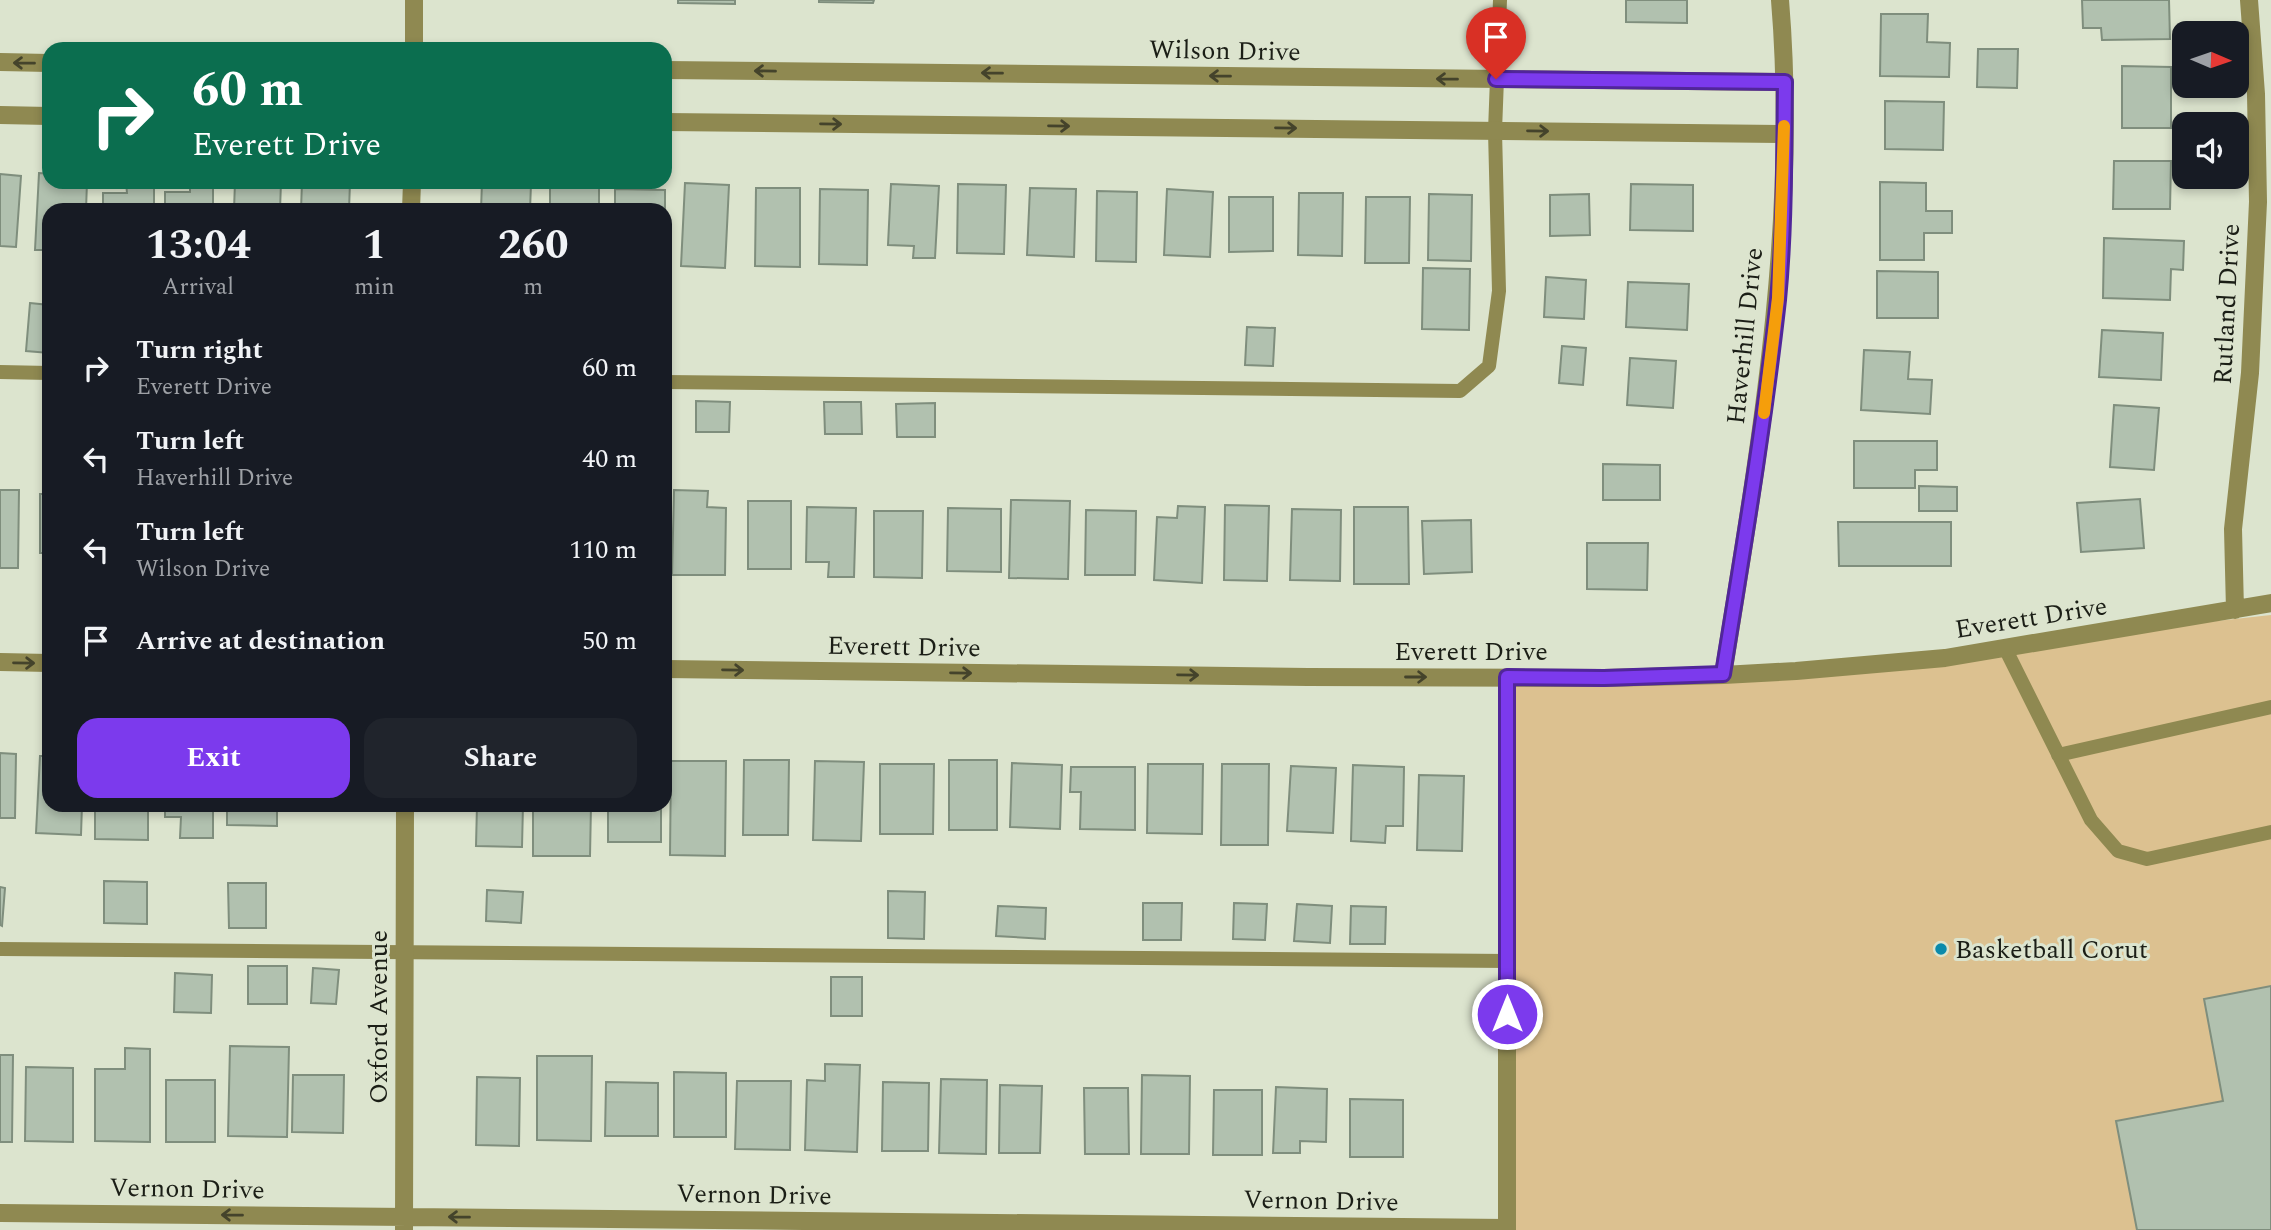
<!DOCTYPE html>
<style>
body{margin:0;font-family:Spectral,serif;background:#20242c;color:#f1f3f6;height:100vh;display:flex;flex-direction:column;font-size:26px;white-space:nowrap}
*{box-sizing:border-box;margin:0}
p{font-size:23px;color:#9ea1a6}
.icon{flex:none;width:38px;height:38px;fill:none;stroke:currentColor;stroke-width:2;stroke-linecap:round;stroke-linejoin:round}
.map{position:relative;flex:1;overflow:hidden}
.sheet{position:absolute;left:42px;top:203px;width:630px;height:609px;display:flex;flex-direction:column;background:#171b24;border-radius:21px;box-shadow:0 4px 10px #0003}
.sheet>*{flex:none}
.guide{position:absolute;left:42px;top:42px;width:630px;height:147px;border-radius:21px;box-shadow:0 4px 10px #0003;background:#0b6e4f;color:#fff;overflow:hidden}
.needle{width:46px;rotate:92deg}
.controls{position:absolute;left:2172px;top:21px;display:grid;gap:14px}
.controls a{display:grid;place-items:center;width:77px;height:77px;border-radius:14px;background:#171b24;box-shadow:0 4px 10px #0003;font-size:35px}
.pin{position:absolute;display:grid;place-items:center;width:60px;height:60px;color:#fff;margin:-72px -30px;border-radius:50% 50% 50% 0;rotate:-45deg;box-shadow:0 0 7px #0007}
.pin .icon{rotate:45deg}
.me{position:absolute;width:77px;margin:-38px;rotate:0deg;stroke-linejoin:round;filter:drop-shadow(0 0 5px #0008)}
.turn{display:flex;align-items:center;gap:24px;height:147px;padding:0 35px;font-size:32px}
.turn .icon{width:91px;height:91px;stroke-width:2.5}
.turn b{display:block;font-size:49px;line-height:60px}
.eta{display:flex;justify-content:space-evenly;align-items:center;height:119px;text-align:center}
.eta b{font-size:42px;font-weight:700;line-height:49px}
.action{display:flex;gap:14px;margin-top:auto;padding:14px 35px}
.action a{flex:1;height:80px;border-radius:21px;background:#7c3aed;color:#fff;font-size:28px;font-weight:700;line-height:80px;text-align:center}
.action a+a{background:#20242c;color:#f1f3f6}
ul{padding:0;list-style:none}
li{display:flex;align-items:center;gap:21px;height:91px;padding:0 35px}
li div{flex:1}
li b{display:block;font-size:26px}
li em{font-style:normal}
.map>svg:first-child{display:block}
.green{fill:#dcc190}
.building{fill:#b1c1af;stroke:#7f8e7d;stroke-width:2}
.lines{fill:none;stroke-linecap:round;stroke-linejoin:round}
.lane{stroke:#8f8951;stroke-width:14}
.street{stroke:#8f8951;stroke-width:18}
.oneway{stroke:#44432b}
.route-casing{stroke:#51269a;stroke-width:18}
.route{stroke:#7c3aed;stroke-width:12}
.slow{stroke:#f59e0b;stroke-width:12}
.poi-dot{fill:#0a8aab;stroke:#dce4ce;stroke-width:2.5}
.labels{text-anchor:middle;stroke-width:6;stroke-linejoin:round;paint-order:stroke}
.street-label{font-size:26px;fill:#1b1e16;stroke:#dce4ce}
.poi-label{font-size:26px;fill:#1b1e16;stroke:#dce4ce;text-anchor:start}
</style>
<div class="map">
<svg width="2271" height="1230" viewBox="0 0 2271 1230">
<rect width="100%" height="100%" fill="#dce4ce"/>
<path class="green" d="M2271 615V1230H1507V677L1723 675Z"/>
<path class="building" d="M678 0H735V4L678 3Z
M819 0H874L873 3 819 2Z
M1626 0H1687V23L1626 22Z
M2082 0H2169L2170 39 2102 40 2101 28H2083Z
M1881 14H1928L1927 42 1950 43 1949 77 1880 76Z
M1978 49H2018L2017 88 1977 87Z
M2122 66 2171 67V128H2122Z
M1885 101 1944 102 1943 150 1885 149Z
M2114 161H2171L2170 209H2113Z
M39 173 49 174V182H87L86 210H49V250H35Z
M0 174 21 176 16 247 0 246Z
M126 182H154V210H103V193H127Z
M190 182H213V210H165V192H190Z
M235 182H281L280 210H234Z
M302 182H350L349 210H301Z
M482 182 531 184 530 210H481Z
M1880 182 1926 183V211H1952V233H1924V260H1880Z
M685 183 729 185 725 268 681 266Z
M891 184 939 186 935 258H913L914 246 888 245Z
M958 184 1006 185 1004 254 957 253Z
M1631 184 1693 185V231L1630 230Z
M550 185H599V210H550Z
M756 188H800V267L755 266Z
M1030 188 1076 189 1074 257 1027 255Z
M615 189 665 190V254V210H615Z
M820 189 868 190 867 265 819 264Z
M1167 189 1213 192 1210 257 1164 255Z
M1097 191 1137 192 1136 262 1096 261Z
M1299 193H1343L1342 256 1298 255Z
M1429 194 1472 195 1471 261 1428 260Z
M1589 194 1590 235 1550 236V195Z
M1229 197H1273V251L1229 252Z
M1366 197H1410L1409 263H1365Z
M2104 238 2184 241 2183 270 2171 269 2170 300 2103 298Z
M1423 268 1470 269 1469 330 1422 329Z
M1877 271 1938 272V318H1877Z
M1546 277 1586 280 1584 319 1544 317Z
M1628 282 1689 284 1687 330 1626 327Z
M30 303 49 305V353L26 351Z
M1247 327 1275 328 1273 366 1245 365Z
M2102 330 2163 333 2161 380 2099 377Z
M1562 346 1586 348 1583 385 1559 383Z
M1864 350 1910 352 1908 379 1932 380 1930 414 1861 410Z
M1630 358 1676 361 1673 408 1627 405Z
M696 401 730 402 729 432H696Z
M824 402H861L862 434H825Z
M935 403V437H897L896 404Z
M2114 405 2159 408 2154 470 2110 467Z
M1854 441H1937V470H1915V488H1854Z
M1603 464 1660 465V500H1603Z
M1919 486 1957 487V511H1919Z
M0 490H19L18 568H0Z
M674 490 708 491 707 507 726 508 725 575H672Z
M40 494H49V553H40Z
M2140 499 2144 548 2081 552 2077 503Z
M1011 500 1070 501 1068 579 1009 578Z
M748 501H791V569H748Z
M1225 505 1269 506 1267 581 1224 580Z
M1178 506 1205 507 1202 583 1154 580 1157 517 1177 518Z
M807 507 856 508 854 577H828L829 562H806Z
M1354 507H1408L1409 584H1354Z
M948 508 1001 509V572L947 571Z
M1292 509 1341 510 1340 581 1290 580Z
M1086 510 1136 511 1135 575H1085Z
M874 511H923L922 578 874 577Z
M1471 520 1472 572 1424 574 1422 521Z
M1838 522H1951V566H1839Z
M1587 543H1648L1647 590 1587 589Z
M0 753 16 754 15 818H0Z
M40 756H49V805H82L81 835 36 833Z
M744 760H789L788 835H743Z
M949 760H997V830H949Z
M671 761H726L725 856 670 855Z
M815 761 864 762 861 841 813 840Z
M1012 763 1062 765 1060 829 1010 827Z
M880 764H934L933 834H880Z
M1148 764H1203L1202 834 1147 833Z
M1222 764H1269L1268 845H1221Z
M1353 765 1404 767 1403 826H1386L1385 843 1351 841Z
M1291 766 1336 768 1333 833 1287 831Z
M1071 767H1135V830L1080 829 1081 792H1070Z
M1419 775 1464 776 1462 851 1417 850Z
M95 805H148V840L95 839Z
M165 805H213V838H180L181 817H165Z
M227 805H277V826L227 825Z
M477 805H523L522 847 476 846Z
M533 805H591L590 856H533Z
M608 805H661V842H608Z
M104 881 147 882V924L104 923Z
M228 883H266V928H229Z
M0 887 5 888 2 926 0 925Z
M487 890 523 892 521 923 486 921Z
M888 891 925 892 924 939 888 938Z
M1143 903H1182L1181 940H1143Z
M1234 903 1267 904 1265 940 1233 939Z
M1297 904 1332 906 1330 943 1294 941Z
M998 906 1046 908 1045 939 996 936Z
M1351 906 1386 907 1385 944H1350Z
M248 966H287V1004H248Z
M313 968 339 970 336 1004 311 1003Z
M175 973 212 975 211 1013 174 1012Z
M831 977H862V1016H831Z
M2271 986V1230H2137L2116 1121 2223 1101 2204 999Z
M230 1046 289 1047 287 1137 228 1136Z
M125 1048 150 1049V1142L95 1141V1069H125Z
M0 1055H13L12 1142H0Z
M537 1056H592L591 1141 537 1140Z
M825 1064 860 1065 857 1152 805 1150 807 1080 825 1081Z
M26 1067 73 1068V1142L25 1141Z
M674 1072 726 1073V1137H674Z
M293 1075H344L343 1133 292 1132Z
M1142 1075 1190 1076 1189 1154H1141Z
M477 1077 520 1078 519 1146 476 1145Z
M941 1079 987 1080 986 1154 939 1153Z
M166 1080H215V1142H166Z
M737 1081H791L790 1150 735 1149Z
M606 1082 658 1083V1136H605Z
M883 1082 929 1083 928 1151H882Z
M1000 1085 1042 1086 1040 1153H999Z
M1276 1087 1327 1089 1326 1142 1300 1141V1153H1273Z
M1084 1088H1128L1129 1154H1085Z
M1214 1090H1262V1155H1213Z
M1350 1099 1403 1100V1157H1350Z"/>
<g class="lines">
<path class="lane" d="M0 372 49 373
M665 382 1460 391 1489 366 1499 291 1495 131 1500 0
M2005 648 2091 820 2118 851 2147 859 2271 832
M2058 755 2271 707
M0 949 1508 961"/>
<path class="street" d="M414 49V0
M0 62 49 63
M665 70 1785 82
M0 115 49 116
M665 122 1784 134
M411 210 412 182
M2235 610 2233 529 2250 373 2258 202 2256 94 2249 0
M0 662 49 663
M665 669 1308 677 1604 678 1723 675 1796 671 1945 658 2271 603
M1723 675C1759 450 1799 228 1780 0
M1507 677V1230
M0 1213 1507 1228
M404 1230 405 805"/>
</g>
<defs><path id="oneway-shaft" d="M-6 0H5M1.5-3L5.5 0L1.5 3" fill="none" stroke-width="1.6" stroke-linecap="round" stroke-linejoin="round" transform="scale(1.75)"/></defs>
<g class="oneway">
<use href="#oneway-shaft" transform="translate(24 63) rotate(-179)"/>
<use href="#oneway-shaft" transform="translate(765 71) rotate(-179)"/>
<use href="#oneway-shaft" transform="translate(992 73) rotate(-179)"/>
<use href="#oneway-shaft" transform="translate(1220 76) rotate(-179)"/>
<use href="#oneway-shaft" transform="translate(1447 79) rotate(-179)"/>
<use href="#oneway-shaft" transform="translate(831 124) rotate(1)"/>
<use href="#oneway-shaft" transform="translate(1059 126) rotate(1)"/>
<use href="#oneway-shaft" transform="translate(1286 128) rotate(1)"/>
<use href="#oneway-shaft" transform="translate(1538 131) rotate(1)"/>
<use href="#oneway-shaft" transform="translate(24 663) rotate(1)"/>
<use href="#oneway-shaft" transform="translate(733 670) rotate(1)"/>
<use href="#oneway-shaft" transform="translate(961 673) rotate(1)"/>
<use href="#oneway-shaft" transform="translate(1188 675) rotate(1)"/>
<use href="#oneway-shaft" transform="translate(1416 677)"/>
<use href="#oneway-shaft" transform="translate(232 1215) rotate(-179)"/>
<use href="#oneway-shaft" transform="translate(459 1217) rotate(-179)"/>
</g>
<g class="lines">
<defs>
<path id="route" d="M1496 79 1785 82C1784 155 1785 228 1778 300 1764 426 1743 550 1723 674L1604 678 1507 677V1014"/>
</defs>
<use href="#route" class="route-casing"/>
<use href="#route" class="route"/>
<path class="slow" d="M1764 413 1778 298 1784 126"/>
</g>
<circle class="poi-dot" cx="1941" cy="949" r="7"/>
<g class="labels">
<g class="street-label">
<text transform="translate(1225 50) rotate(1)" y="9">Wilson Drive</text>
<text transform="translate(2226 304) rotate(-87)" y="9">Rutland Drive</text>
<text transform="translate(1744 336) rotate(-84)" y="9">Haverhill Drive</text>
<text transform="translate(2031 617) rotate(-9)" y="9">Everett Drive</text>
<text transform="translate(904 646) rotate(1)" y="9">Everett Drive</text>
<text x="1471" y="660">Everett Drive</text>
<text transform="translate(378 1017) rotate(-90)" y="9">Oxford Avenue</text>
<text transform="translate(187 1188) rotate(1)" y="9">Vernon Drive</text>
<text transform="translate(754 1194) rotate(1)" y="9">Vernon Drive</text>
<text transform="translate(1321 1200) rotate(1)" y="9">Vernon Drive</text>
</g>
<g class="poi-label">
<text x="1955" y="958">Basketball Corut</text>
</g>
</g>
</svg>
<div class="controls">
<a><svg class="needle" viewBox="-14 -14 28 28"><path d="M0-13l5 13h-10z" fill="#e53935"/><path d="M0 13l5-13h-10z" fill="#9ea1a6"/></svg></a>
<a><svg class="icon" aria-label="sound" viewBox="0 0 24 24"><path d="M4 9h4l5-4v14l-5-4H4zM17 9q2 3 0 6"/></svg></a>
</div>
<div class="pin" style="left:1496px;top:79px;background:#d93025"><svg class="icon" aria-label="arrive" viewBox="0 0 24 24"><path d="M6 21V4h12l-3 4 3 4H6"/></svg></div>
<svg class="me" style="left:1507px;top:1014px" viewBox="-20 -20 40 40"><circle r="17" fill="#7c3aed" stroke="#fff" stroke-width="3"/><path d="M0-11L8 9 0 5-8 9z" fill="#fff"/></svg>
<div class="guide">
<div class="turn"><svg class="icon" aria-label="right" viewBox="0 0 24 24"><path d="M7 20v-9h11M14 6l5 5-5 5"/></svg><div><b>60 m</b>Everett Drive</div></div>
</div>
<section class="sheet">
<div class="eta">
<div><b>13:04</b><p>Arrival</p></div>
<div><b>1</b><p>min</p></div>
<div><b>260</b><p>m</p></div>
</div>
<ul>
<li><svg class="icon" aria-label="right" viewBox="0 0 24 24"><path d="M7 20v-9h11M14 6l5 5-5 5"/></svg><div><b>Turn right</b><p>Everett Drive</p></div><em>60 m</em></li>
<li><svg class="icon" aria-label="left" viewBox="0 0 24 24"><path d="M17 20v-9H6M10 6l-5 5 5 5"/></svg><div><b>Turn left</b><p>Haverhill Drive</p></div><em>40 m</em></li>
<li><svg class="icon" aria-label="left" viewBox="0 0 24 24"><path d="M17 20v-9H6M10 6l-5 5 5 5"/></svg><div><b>Turn left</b><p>Wilson Drive</p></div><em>110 m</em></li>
<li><svg class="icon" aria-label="arrive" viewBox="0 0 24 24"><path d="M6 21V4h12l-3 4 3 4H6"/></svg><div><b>Arrive at destination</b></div><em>50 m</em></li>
</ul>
<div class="action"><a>Exit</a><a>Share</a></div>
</section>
</div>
